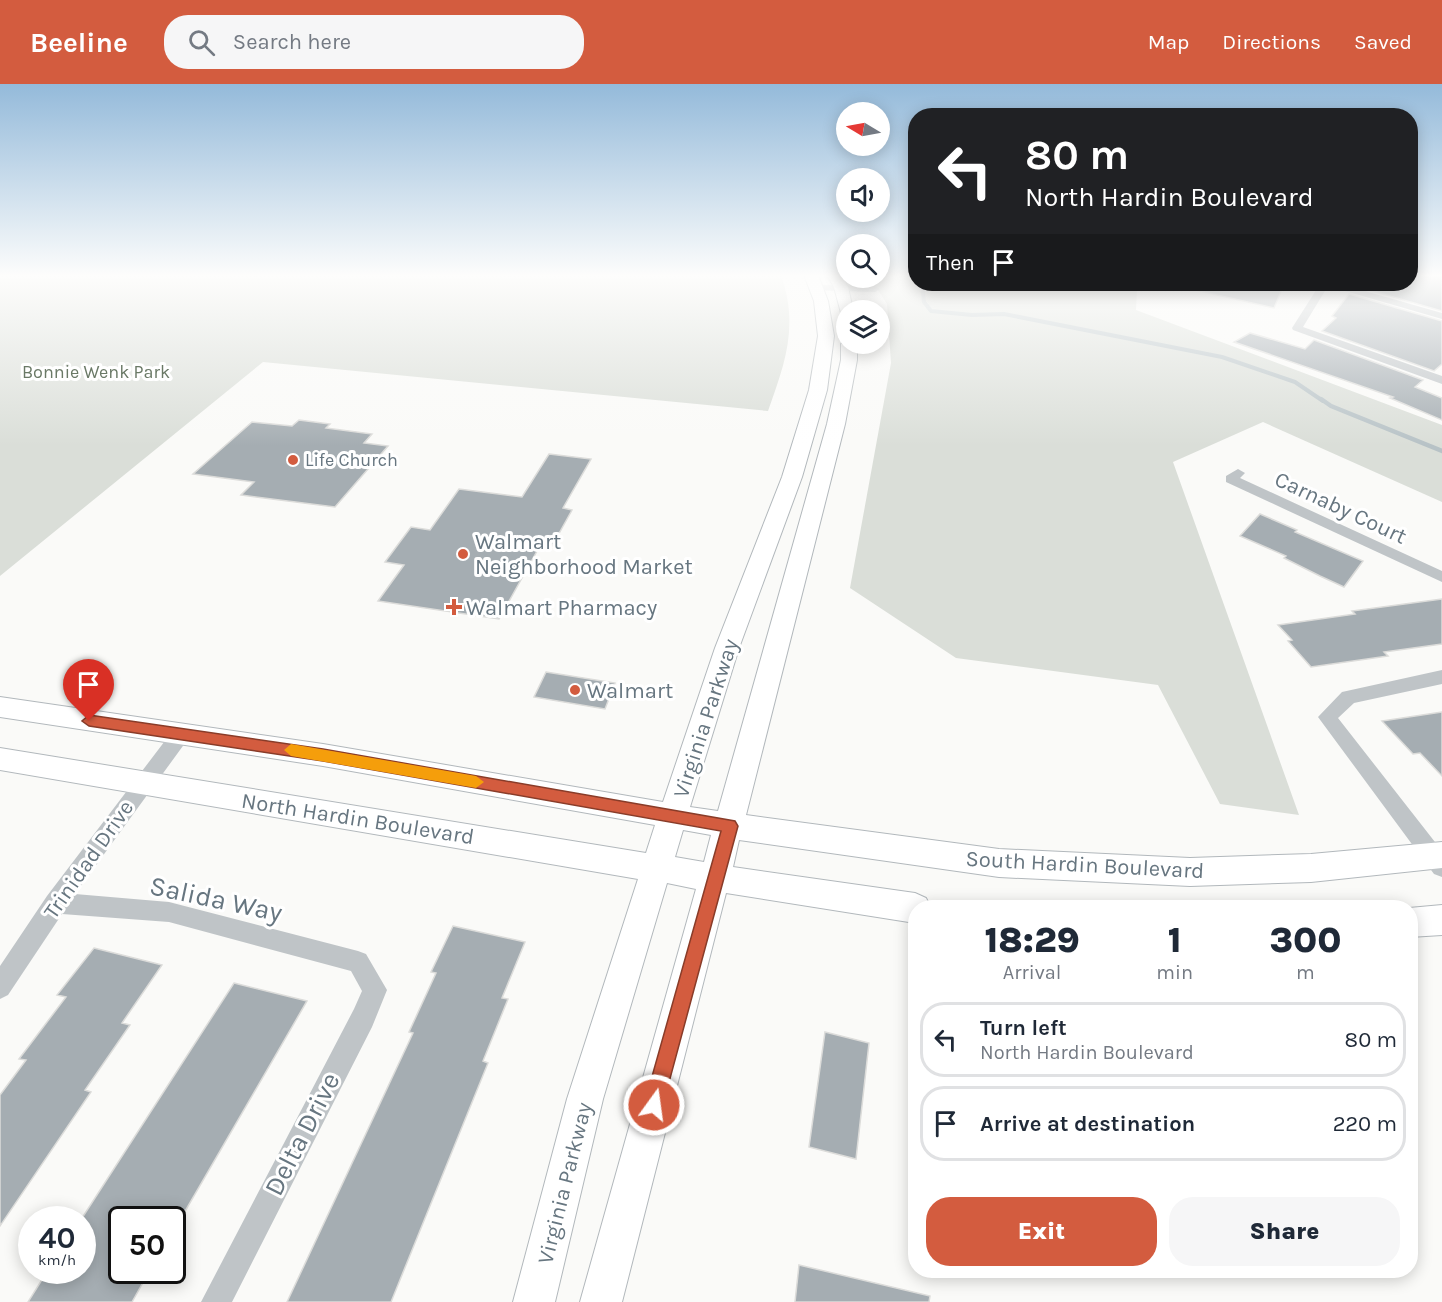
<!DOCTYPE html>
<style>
body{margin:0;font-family:Karla,sans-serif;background:#f6f6f7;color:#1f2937;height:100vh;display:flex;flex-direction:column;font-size:22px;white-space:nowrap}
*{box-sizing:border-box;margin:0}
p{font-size:20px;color:#747a83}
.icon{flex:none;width:33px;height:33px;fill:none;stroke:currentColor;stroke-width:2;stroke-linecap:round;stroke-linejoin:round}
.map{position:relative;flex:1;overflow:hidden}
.details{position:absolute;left:908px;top:816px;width:510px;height:378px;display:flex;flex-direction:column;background:#fff;border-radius:24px;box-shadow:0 3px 15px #0003}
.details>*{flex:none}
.banner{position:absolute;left:908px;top:24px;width:510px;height:183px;border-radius:24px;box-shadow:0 3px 15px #0003;background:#202124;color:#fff;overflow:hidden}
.needle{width:39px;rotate:280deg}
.tools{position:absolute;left:836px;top:18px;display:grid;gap:12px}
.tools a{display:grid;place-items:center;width:54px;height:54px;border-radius:50%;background:#fff;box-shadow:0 3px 15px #0003;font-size:30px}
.speed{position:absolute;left:18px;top:1122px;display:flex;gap:12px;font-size:30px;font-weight:700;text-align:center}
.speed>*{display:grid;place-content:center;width:78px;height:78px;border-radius:50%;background:#fff;box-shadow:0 3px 15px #0003;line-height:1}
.speed small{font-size:15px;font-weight:400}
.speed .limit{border:3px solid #111;border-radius:9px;background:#fff;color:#111}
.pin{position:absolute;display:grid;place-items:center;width:51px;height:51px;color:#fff;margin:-62px -26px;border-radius:50% 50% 50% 0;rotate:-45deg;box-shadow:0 0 6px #0007}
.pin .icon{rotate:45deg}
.me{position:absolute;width:66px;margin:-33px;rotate:14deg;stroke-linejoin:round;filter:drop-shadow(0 0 4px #0008)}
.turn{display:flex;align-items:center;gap:21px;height:126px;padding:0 18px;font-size:27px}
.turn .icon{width:78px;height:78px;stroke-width:2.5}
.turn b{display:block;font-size:42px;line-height:51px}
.then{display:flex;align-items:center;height:57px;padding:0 18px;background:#0003;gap:12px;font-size:22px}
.eta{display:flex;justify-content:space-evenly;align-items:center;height:102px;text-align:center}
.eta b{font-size:36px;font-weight:800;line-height:42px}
.primary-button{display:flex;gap:12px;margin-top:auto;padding:12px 18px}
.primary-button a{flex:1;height:69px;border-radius:24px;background:#d35c3f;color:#fff;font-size:24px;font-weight:800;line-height:69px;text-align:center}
.primary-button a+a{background:#f6f6f7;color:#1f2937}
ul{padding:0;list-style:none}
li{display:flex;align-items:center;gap:18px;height:75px;margin:0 12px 9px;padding:0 6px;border:3px solid #e0e1e3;border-radius:24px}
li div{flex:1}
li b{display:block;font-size:22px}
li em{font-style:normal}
header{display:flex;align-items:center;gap:36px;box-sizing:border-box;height:84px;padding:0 30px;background:#d35c3f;color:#fff}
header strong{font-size:28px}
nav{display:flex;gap:33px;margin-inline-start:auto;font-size:21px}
.search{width:420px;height:54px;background:#f6f6f7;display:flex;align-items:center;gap:15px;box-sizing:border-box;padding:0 21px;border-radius:24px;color:#747a83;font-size:22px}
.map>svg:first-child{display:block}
.green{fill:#daded8}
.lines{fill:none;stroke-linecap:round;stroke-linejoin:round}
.stream-far1{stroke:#b7c2c6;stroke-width:4}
.stream{stroke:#b7c2c6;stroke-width:4.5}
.building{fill:#a5adb2;stroke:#dcdcda;stroke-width:1.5}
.secondary-casing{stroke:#b2b8bc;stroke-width:2}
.minor{fill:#bfc4c7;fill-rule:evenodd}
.secondary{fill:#fff;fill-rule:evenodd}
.route{fill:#d35c3f;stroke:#893c29;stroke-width:1.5}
.slow{fill:#f59e0b}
.poi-dot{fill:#d35c3f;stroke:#fff;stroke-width:2}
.labels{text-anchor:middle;stroke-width:6;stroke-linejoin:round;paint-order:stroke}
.far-park-label{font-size:18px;fill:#6a7966;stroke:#fff}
.far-poi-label{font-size:18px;fill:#677680;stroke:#fff;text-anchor:start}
.street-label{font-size:22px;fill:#677680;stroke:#fff}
.poi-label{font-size:22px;fill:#677680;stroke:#fff;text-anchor:start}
.near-street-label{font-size:27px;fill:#677680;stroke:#fff}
</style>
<header>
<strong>Beeline</strong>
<div class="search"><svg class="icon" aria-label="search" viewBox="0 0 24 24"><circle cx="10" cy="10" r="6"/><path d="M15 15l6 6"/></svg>Search here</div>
<nav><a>Map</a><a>Directions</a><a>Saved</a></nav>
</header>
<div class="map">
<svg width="1442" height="1218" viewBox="0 0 1442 1218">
<rect width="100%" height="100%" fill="#fafaf8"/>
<path class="green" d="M0 191H781C799 242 785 279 768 327L263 278 0 492Z
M879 191H915V200H1144L1137 205 1136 226 1442 341V418L1263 338 1173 378 1299 731 1220 720 1158 601 956 574 850 504 891 279 887 220 870 194H879Z"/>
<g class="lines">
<path class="stream-far1" d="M922 200 924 218 931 227 972 231 1004 230 1222 273 1295 298 1323 317"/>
<path class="stream" d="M1321 315 1331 322 1442 367"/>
</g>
<path class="building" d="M1410 191H1442V227L1355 202 1357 200H1410Z
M1196 200H1284L1274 224 1195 206Z
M1349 210 1442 237V280L1434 287 1322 247 1336 234 1332 232Z
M1250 249 1305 265 1314 256 1423 296 1415 303 1442 314V336L1390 314 1393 313 1234 258Z
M299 336 330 340 326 344 372 350 364 359 388 362 335 423 241 411 254 398 193 390 252 338 292 342Z
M549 370 591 375 563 424 572 426 552 462 541 460 499 535 378 517 404 481 385 478 411 443 430 446 459 405 522 413Z
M1260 430 1297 446 1295 448 1363 477 1344 503 1320 492 1284 474 1286 472 1240 452Z
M1442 515V560L1384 568 1388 572 1311 583 1288 557 1292 556 1278 541 1355 530 1352 527Z
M546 588 615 599 605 625 534 613Z
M1442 628V692L1420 669 1413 670 1382 637Z
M453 842 525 858 502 914 508 915 483 977 488 979 391 1218H287L413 949 409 948 436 889 431 888Z
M94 864 162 881 122 939 130 941 85 1006 91 1008 0 1142V1011L26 976 19 975 66 913 57 911Z
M234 899 307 917 180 1136H122V1186H150L132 1218H28L48 1186H82V1134Z
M825 948 869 959 856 1075 809 1063Z
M799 1181 930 1212 929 1218H795Z"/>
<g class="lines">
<defs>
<path id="secondary" d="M804 191H818L828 217 834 252 827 306 802 393 739 564 690 723 718 727 827 340 841 276V260L846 256V260H857V276L845 340 746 731 999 765 1190 774 1311 770 1442 758V784L1311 798 1190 802 999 793 739 756 733 783 915 809 926 814 931 824H915V839L726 809 622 1218H580L696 805 667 799 603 1015 555 1218H513L567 1015 638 795 0 686V664L646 769 655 741 323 682 0 633V613L323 660 663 718 715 564 782 393 809 306 818 252 814 217ZM683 746 711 751 704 778 675 773Z
M827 191H841L848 203 853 226H846V230L841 229 834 203Z
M1442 821V851L1410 853 1409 824Z"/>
</defs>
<use href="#secondary" class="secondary-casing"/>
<path class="minor" d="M1320 200H1340L1442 229V235L1328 202 1303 243 1442 292V300L1293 246 1292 244Z
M816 201 875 202 880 205 875 208 812 206V202Z
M1238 385 1245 389 1240 394 1442 487V498L1226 398V392Z
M1442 586V600L1354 619 1338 634 1442 767V793L1434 790 1318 633 1342 608Z
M181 643 188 645 190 650 188 655 75 810 169 818 358 867 366 870 387 906 372 943 232 1218H201L354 925 362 907 351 887 169 838 62 830 8 911 0 915V882L47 812 174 645Z"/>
<use href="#secondary" class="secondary"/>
</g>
<linearGradient id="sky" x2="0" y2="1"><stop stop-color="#94bada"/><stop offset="0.53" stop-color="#fdfdfc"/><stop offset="1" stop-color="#fdfdfc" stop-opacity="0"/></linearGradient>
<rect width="1442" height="362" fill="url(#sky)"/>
<path class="route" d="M89 631 323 665 735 737 738 742 661 1028 654 1031 647 1028 644 1021 721 747 323 677 89 642 82 637Z"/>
<path class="slow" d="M291 660 476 692 484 698 476 704 291 672 284 666Z"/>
<g class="poi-dot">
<circle cx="293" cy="376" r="6"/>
<circle cx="463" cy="470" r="6"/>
<path d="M451 514h6v6h6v6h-6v6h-6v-6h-6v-6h6z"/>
<circle cx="575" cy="606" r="6"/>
</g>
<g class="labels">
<g class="far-park-label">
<text x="96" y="294">Bonnie Wenk Park</text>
</g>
<g class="far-poi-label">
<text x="305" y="382">Life Church</text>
</g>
<g class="street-label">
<text transform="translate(1341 423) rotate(25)" y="8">Carnaby Court</text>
<text transform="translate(705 634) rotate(-72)" y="8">Virginia Parkway</text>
<text transform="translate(358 734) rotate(9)" y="8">North Hardin Boulevard</text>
<text transform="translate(88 775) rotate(-55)" y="8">Trinidad Drive</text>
<text transform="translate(1085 780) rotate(3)" y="8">South Hardin Boulevard</text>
<text transform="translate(564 1099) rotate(-76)" y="8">Virginia Parkway</text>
</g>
<g class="poi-label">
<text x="475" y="465">Walmart<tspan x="475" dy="25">Neighborhood Market</tspan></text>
<text x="466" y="531">Walmart Pharmacy</text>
<text x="587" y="614">Walmart</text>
</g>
<g class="near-street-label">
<text transform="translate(216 815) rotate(12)" y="9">Salida Way</text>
<text transform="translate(302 1050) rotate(-63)" y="9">Delta Drive</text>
</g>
</g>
</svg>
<div class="tools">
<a><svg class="needle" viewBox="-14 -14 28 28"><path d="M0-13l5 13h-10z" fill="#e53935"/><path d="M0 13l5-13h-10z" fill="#747a83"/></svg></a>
<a><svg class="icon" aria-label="sound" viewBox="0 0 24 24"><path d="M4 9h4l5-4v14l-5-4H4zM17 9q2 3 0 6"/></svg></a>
<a><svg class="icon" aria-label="search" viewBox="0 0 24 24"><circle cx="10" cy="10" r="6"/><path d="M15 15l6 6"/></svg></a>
<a><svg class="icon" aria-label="layers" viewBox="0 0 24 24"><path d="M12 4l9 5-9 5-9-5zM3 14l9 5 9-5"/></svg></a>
</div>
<div class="speed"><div>40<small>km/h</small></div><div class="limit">50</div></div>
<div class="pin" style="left:89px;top:637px;background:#d93025"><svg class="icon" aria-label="arrive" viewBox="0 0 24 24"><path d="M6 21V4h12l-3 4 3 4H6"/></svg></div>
<svg class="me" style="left:654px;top:1021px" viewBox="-20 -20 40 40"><circle r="17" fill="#d35c3f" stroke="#fff" stroke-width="3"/><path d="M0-11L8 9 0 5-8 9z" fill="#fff"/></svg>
<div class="banner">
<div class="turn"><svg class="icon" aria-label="left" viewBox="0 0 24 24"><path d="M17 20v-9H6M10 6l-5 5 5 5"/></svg><div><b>80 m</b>North Hardin Boulevard</div></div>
<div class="then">Then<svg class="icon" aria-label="arrive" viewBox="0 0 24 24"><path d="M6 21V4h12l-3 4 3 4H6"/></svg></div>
</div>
<section class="details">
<div class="eta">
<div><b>18:29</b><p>Arrival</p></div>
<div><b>1</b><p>min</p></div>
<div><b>300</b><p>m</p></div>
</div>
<ul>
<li><svg class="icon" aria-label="left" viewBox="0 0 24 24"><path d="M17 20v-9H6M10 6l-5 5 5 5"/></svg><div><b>Turn left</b><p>North Hardin Boulevard</p></div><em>80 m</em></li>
<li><svg class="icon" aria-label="arrive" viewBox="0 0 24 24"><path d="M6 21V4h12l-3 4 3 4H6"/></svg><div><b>Arrive at destination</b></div><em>220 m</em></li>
</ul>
<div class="primary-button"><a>Exit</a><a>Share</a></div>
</section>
</div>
